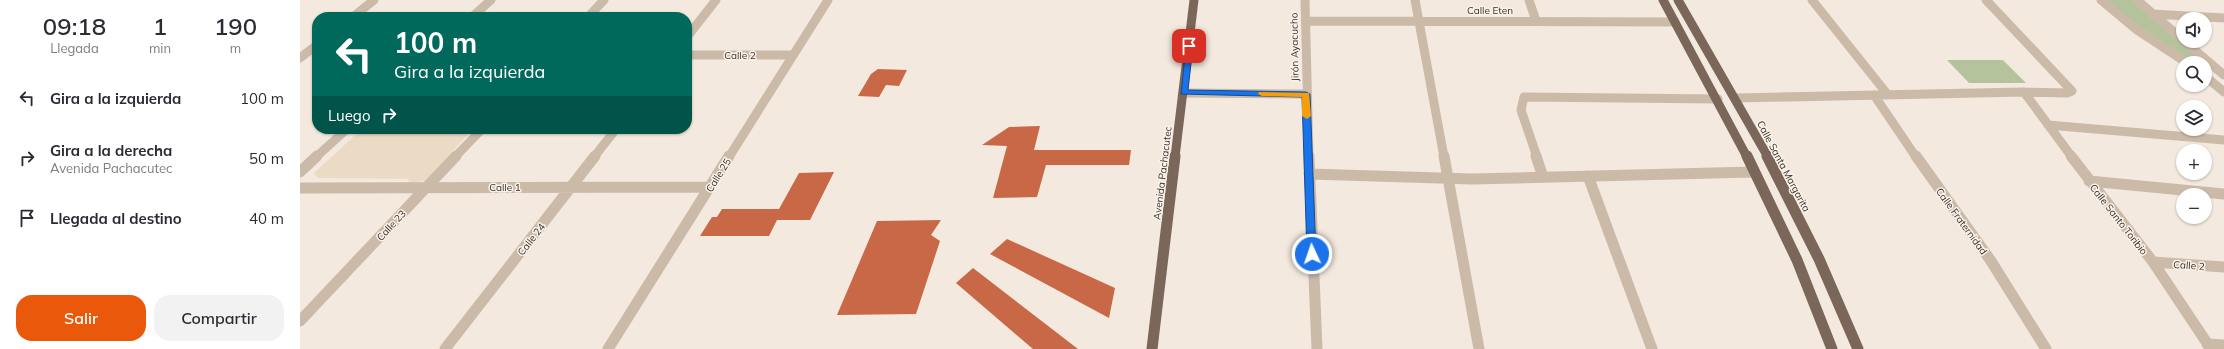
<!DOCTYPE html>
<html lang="es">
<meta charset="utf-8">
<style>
body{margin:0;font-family:Mulish,sans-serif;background:#f2f2f3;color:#2b2b33;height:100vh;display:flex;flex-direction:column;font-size:15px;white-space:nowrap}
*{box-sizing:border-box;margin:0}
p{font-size:13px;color:#7c7c81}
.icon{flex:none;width:22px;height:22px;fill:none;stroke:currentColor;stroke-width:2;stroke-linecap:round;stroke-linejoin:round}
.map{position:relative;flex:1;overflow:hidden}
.panel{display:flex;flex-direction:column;background:#fff;width:300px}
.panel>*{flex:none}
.hud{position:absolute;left:12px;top:12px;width:380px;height:122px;border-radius:16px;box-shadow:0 1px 3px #0004;background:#00695c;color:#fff;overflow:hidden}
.fabs{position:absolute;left:1876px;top:12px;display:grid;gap:8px}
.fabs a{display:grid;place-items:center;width:36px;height:36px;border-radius:50%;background:#fff;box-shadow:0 1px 3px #0004;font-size:20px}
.pin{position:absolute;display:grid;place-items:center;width:34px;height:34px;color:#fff;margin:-17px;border-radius:8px;box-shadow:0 2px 6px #0006}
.me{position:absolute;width:44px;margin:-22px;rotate:357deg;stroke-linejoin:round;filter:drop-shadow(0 0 3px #0008)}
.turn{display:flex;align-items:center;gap:14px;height:84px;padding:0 16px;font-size:18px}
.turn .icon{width:52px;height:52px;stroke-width:2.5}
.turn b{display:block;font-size:28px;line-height:34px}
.then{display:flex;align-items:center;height:38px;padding:0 16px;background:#0003;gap:8px;font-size:15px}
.eta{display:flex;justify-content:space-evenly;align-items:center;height:68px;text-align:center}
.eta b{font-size:24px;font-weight:600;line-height:28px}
.action{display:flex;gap:8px;margin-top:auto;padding:8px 16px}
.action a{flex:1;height:46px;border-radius:16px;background:#ea580c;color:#fff;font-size:16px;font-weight:600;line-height:46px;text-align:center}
.action a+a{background:#f2f2f3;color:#2b2b33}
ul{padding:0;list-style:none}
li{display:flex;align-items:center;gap:12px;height:60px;padding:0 16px}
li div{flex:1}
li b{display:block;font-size:15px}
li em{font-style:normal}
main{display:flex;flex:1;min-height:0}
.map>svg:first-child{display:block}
.green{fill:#b5c39d}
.plaza{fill:#ecdbc4}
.building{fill:#c96846}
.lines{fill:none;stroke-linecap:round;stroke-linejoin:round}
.minor-far1{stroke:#ccbaa9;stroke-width:9}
.minor{stroke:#ccbaa9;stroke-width:11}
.major-far1{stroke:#7b665a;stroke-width:9}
.major{stroke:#7b665a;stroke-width:11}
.route{fill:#1a73e8;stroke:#114b97}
.slow{fill:#f59e0b}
.labels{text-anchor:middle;stroke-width:3;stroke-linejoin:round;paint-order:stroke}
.street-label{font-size:10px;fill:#392e29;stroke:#faf3ea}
</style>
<main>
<section class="panel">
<div class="eta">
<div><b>09:18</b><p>Llegada</p></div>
<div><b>1</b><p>min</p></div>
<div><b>190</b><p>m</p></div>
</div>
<ul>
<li><svg class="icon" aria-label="left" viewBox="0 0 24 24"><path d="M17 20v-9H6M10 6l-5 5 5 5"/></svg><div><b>Gira a la izquierda</b></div><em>100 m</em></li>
<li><svg class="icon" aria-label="right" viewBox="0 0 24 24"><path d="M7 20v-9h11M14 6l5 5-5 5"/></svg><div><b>Gira a la derecha</b><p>Avenida Pachacutec</p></div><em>50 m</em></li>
<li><svg class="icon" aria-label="arrive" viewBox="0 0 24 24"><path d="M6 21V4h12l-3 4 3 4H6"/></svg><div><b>Llegada al destino</b></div><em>40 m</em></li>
</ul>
<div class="action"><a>Salir</a><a>Compartir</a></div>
</section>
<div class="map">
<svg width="1924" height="349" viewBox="0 0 1924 349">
<rect width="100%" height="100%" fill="#f3e9de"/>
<path class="green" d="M1806 0H1832L1903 63H1894L1845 32Z
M1703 60 1726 83H1669L1647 60Z"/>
<path class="plaza" d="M62 129H173L125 181 110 183 108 179 18 178 14 173Z"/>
<path class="building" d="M578 69 607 70 599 86 586 85 579 97 558 96 571 74Z
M740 126 734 150H831L829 165H746L737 197 693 198 707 146 682 145 709 127Z
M534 172 510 220H477L469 236H400L412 217H417L422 209H479L499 173Z
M641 220 631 235 640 241 616 314 537 315 577 221Z
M707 239 815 288 809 318 690 254Z
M673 268 778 349H733L656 283Z"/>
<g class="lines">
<path class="minor-far1" d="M1005 0 1009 157
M1115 0 1144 157
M1229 0 1236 21
M1512 0 1588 95
M1801 0 1837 30 1887 63
M1837 0 1883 40
M1852 14 1924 18
M53 17 74 0
M172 17 191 0
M288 17 304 0
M1006 21 1375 22
M387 37 416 0
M1884 41 1924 75
M387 55H493
M0 58 17 45
M1905 76 1924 92
M1724 92 1772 157
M884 93 1006 94
M1574 95 1616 157
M1436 98 1724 92 1767 93 1772 91 1686 0
M1748 125 1924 140
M16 157 47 129
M155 157 182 129
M294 157 316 129
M429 157 528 0
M1237 157 1221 110 1224 97 1418 99"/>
<path class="minor" d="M1009 156 1017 349
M1144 156 1179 349
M1236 156 1243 177
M1616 156 1691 261 1746 349
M1771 156 1853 262 1911 349
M0 172 17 156
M1009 174 1172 179 1454 172
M1288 176 1352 349
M1789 181 1924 194
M0 188 410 187
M1853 262 1924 267
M0 321 156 156
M1907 344 1924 345
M145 349 295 156
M308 349 429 156"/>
<path class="major-far1" d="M1363 0 1447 157
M1378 0 1468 157
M875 157 894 0"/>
<path class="major" d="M1447 156 1497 260 1532 349
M1467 156 1519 259 1558 349
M852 349 875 156"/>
</g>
<path class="route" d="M886 45 893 46 888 90 1006 92 1010 94 1016 256 1012 257 1007 254 1002 97 881 94Z"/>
<path class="slow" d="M959 92 1009 93 1011 116 1007 119 1002 116V97L962 96 958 94Z"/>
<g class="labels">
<g class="street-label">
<text x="1190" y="14">Calle Eten</text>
<text transform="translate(994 47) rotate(-91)" y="4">Jirón Ayacucho</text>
<text x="440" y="59">Calle 2</text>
<text transform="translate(1484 166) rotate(62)" y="4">Calle Santa Margarita</text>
<text transform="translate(862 173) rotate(-83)" y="4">Avenida Pachacutec</text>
<text transform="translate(418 175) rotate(-58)" y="4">Calle 25</text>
<text x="205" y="191">Calle 1</text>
<text transform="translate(1819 219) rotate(52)" y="4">Calle Santo Toribio</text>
<text transform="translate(1662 221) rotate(54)" y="4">Calle Fraternidad</text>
<text transform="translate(91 225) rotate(-47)" y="4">Calle 23</text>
<text transform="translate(231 239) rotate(-52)" y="4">Calle 24</text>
<text transform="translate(1889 265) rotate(4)" y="4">Calle 2</text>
</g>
</g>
</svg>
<div class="fabs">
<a><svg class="icon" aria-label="sound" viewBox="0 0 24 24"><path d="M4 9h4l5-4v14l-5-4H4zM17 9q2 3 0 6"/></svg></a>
<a><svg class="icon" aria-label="search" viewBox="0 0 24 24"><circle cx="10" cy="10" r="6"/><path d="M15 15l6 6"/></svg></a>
<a><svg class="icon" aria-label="layers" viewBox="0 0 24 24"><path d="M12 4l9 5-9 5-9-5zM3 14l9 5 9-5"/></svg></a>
<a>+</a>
<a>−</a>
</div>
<div class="pin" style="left:889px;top:46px;background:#d93025"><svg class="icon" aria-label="arrive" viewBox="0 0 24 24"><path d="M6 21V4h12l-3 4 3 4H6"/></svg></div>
<svg class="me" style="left:1012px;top:254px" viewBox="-20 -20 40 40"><circle r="17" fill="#1a73e8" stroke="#fff" stroke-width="3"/><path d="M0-11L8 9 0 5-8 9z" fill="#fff"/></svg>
<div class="hud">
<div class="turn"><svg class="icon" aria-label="left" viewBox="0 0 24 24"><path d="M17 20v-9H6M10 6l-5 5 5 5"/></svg><div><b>100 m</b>Gira a la izquierda</div></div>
<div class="then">Luego<svg class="icon" aria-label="right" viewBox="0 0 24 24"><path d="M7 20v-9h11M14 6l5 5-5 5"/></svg></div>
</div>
</div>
</main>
